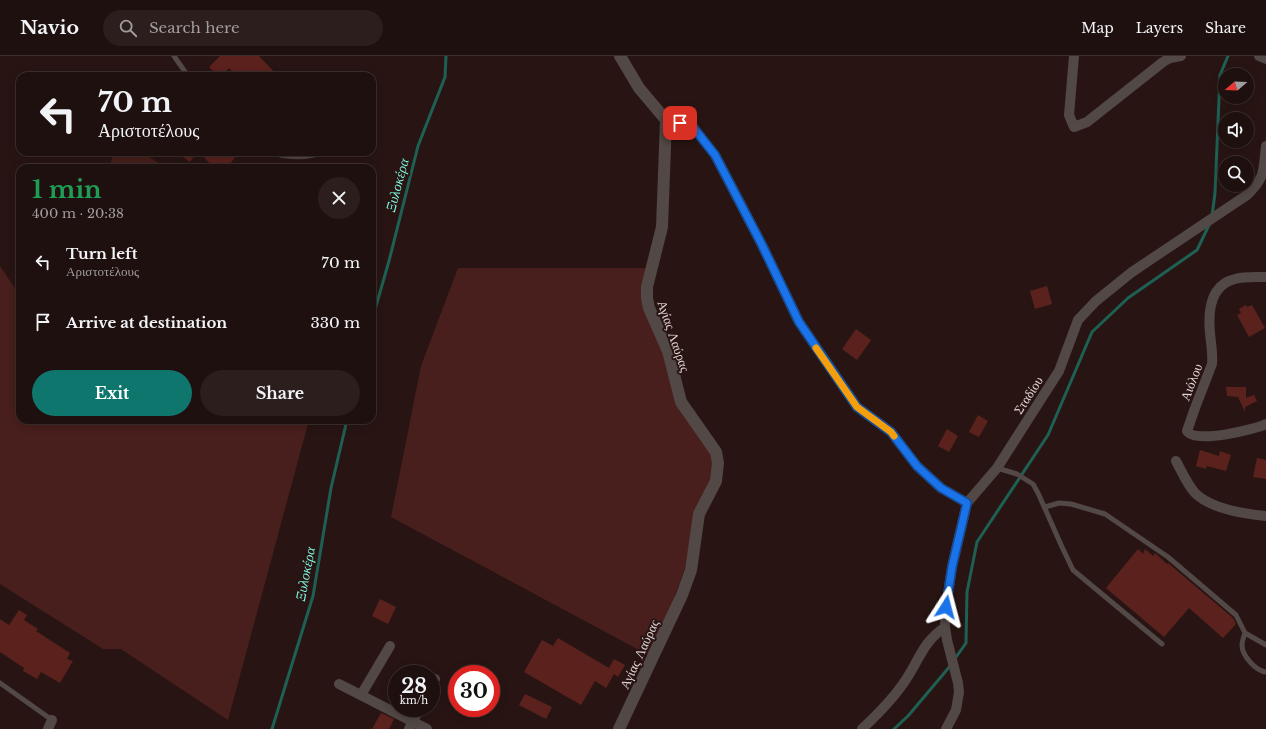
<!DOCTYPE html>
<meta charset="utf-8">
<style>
body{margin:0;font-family:"Libre Baskerville",serif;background:#2b1e1c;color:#f1f3f6;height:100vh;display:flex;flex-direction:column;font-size:15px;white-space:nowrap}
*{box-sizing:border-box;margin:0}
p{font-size:13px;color:#a19d9e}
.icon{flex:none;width:22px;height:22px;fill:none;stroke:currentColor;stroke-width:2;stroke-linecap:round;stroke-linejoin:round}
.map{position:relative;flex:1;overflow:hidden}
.panel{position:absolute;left:16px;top:108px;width:360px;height:260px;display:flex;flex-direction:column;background:#1e100e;border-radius:12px;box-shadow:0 2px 10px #0003,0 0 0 1px #3c302e}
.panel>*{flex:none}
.guide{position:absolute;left:16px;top:16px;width:360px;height:84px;border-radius:12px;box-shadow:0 2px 10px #0003,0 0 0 1px #3c302e;background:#1e100e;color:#f1f3f6;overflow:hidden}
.needle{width:26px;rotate:251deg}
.tools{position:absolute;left:1218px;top:12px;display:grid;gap:8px}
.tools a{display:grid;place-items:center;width:36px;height:36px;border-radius:50%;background:#1e100e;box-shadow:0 2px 10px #0003,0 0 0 1px #3c302e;font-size:20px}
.speed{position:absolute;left:388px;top:609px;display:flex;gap:8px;font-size:20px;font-weight:700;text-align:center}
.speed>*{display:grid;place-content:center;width:52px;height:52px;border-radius:50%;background:#1e100e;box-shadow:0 2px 10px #0003,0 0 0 1px #3c302e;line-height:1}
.speed small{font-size:10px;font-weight:400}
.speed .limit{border:6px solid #d22;background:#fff;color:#111}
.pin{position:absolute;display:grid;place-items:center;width:34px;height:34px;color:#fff;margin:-17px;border-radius:8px;box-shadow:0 2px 6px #0006}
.me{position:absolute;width:44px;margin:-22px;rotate:9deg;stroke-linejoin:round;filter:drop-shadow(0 0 3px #0008)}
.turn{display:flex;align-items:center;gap:14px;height:84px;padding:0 16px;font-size:18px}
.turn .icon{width:52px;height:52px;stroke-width:2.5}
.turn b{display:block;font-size:28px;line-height:34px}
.round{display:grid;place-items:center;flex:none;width:42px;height:42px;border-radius:21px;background:#2b1e1c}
.headline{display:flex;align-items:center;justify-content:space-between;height:68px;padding:0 16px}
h1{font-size:24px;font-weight:700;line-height:30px;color:#1e9e55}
.button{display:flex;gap:8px;margin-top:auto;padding:8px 16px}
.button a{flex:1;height:46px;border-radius:24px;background:#0f766e;color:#fff;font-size:16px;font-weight:700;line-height:46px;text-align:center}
.button a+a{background:#2b1e1c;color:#f1f3f6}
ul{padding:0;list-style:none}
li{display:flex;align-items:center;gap:12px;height:60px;padding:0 16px}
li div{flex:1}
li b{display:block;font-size:15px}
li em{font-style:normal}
header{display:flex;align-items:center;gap:24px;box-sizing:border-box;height:56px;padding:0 20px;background:#1e100e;border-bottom:1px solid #3c302e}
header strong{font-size:19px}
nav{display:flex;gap:22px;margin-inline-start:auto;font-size:14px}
.search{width:280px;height:36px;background:#2b1e1c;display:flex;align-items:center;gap:10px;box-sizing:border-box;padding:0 14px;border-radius:22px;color:#a19d9e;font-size:15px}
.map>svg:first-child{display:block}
.green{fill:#481f1c}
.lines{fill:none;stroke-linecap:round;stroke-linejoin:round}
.stream{stroke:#1e6054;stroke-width:3}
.building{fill:#5b211d}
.service{stroke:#524846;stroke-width:5}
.minor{stroke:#524846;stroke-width:10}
.tertiary{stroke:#524846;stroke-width:12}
.route-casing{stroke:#114b97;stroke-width:10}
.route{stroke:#1a73e8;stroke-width:7}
.slow{stroke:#f59e0b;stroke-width:7}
.labels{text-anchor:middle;stroke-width:4;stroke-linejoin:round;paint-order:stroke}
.street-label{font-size:13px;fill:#e3d5d3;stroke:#281513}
.water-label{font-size:14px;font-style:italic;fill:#7df7df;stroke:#281513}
</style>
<header>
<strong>Navio</strong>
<div class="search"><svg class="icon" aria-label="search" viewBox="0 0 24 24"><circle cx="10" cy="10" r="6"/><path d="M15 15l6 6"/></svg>Search here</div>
<nav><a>Map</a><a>Layers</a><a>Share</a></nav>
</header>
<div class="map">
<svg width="1266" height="673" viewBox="0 0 1266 673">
<rect width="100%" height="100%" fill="#281513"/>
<path class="green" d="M115 96H142L166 112H108Z
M0 210 20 240V364H309L228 664 121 593H103L0 528Z
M458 212H648L642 244 664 297 710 395 714 407 713 422 695 457 685 512 652 601 391 461 421 310Z"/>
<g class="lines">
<path class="stream" d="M1212 160 1215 137 1220 19 1228 0
M372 264 389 205 418 90 445 21 446 0
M954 604 966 587 967 536 977 486 1048 379 1092 276 1128 242 1197 194 1210 167
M272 673 313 540 331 432 347 364
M894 673 908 660 951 609"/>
</g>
<path class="building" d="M220 0H259L278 20H236L229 12 221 20H218L209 11Z
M176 96H197L190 106Z
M199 96H239L227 112H214Z
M1047 230 1052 248 1035 253 1030 235Z
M1246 249 1247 251 1252 249 1265 272 1249 281 1237 259 1241 257 1239 253Z
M856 273 871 284 857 304 842 293Z
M1226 331H1246V342L1254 339 1257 345 1245 351V356L1238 341 1227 340Z
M978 359 988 365 979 381 969 376Z
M947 373 958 380 949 396 938 390Z
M1200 394 1219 400 1220 395 1231 399 1226 415 1207 410 1206 413 1196 410Z
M1257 402 1266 404V423L1253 421Z
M1138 493 1143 498 1145 493 1153 500 1155 497 1167 508 1168 507 1233 562 1236 568 1223 582 1189 552 1164 581 1106 532Z
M380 543 396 551 388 568 372 560Z
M19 554 27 559 24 564 38 573 36 575 70 597 67 603 73 605 60 627 41 616 37 623 23 615 24 612 0 596V563L9 569Z
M558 582 609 612 614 603 625 609 618 621 614 618 606 632 595 625 581 649 524 616 542 584 553 590Z
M525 638 552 651 546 663 519 649Z
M381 657 394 663 389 673H372Z"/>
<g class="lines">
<path class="service" d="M174 0 188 20
M269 96C286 102 302 102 319 98
M997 412 1017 418 1033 428 1038 437 1062 491 1073 514 1162 588
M1045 451 1059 447 1071 448 1105 458 1168 501 1236 559 1245 577 1266 589
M1245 577C1244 580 1242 585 1242 589 1242 600 1256 615 1266 616
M0 627 52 664"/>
<path class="minor" d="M1074 0 1069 59 1074 71 1087 66 1163 6 1170 2 1181 0
M1259 0 1266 3
M666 64 693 71 715 99 762 189 799 266 857 351 891 376 917 410 941 432 967 447
M1266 221C1256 221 1245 220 1235 223 1210 229 1208 256 1210 277 1211 288 1213 298 1212 308L1195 352 1187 375C1195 388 1253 374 1266 368
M1176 405C1182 416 1187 428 1195 437 1211 453 1245 458 1266 460
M339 628 427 673
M431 631 435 623
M361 639 390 590
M48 673 52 664
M409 673 420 652
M862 673C878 658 893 643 905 625 920 603 922 587 945 571
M946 673 956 654 959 636 958 627 947 584 945 571 946 551 952 511 967 447 997 412 1059 315 1078 264 1096 245 1132 216 1247 139C1266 121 1263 114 1266 90"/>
<path class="tertiary" d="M619 673 682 539 691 514 699 458 716 425 718 407 716 396 681 346 668 295 649 252 647 242V231L662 171 666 64 639 32 620 0"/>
</g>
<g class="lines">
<defs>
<path id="route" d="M680 67 693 71 715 99 762 189 799 266 857 351 891 376 917 410 941 432 967 447 952 511 946 551"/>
</defs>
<use href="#route" class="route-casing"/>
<use href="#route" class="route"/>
<path class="slow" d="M816 292 857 351 891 376 894 380"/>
</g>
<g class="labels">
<g class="street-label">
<text transform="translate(674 280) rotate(71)" y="5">Αγίας Λαύρας</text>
<text transform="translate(1191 326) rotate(-69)" y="5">Αιόλου</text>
<text transform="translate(1028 339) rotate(-57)" y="5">Σταδίου</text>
<text transform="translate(639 598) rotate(-65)" y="5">Αγίας Λαύρας</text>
</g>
<g class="water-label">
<text transform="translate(397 129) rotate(-75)" y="5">Ξυλοκέρα</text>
<text transform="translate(305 518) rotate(-79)" y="5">Ξυλοκέρα</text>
</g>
</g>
</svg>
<div class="tools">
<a><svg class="needle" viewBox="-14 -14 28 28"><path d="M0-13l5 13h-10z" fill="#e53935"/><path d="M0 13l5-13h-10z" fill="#a19d9e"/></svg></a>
<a><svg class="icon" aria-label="sound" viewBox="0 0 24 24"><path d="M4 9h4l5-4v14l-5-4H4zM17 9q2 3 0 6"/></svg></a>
<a><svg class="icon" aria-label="search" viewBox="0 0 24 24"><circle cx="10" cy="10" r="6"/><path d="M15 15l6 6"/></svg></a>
</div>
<div class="speed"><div>28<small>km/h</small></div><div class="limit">30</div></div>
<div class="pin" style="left:680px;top:67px;background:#d93025"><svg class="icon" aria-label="arrive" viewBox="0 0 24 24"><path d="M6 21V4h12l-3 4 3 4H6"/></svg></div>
<svg class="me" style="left:946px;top:551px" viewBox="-20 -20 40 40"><path d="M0-17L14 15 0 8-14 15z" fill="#1a73e8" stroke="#fff" stroke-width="4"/></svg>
<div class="guide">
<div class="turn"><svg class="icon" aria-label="left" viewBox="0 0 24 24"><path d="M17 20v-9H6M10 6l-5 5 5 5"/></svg><div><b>70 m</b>Αριστοτέλους</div></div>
</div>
<section class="panel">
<div class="headline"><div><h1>1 min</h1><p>400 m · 20:38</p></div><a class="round"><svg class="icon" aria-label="close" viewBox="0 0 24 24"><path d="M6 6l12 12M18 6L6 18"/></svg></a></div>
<ul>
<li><svg class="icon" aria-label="left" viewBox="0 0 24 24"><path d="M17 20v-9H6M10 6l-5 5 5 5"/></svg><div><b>Turn left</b><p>Αριστοτέλους</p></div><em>70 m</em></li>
<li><svg class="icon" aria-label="arrive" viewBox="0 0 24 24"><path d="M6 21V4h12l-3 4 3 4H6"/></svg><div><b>Arrive at destination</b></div><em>330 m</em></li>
</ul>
<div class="button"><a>Exit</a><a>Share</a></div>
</section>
</div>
